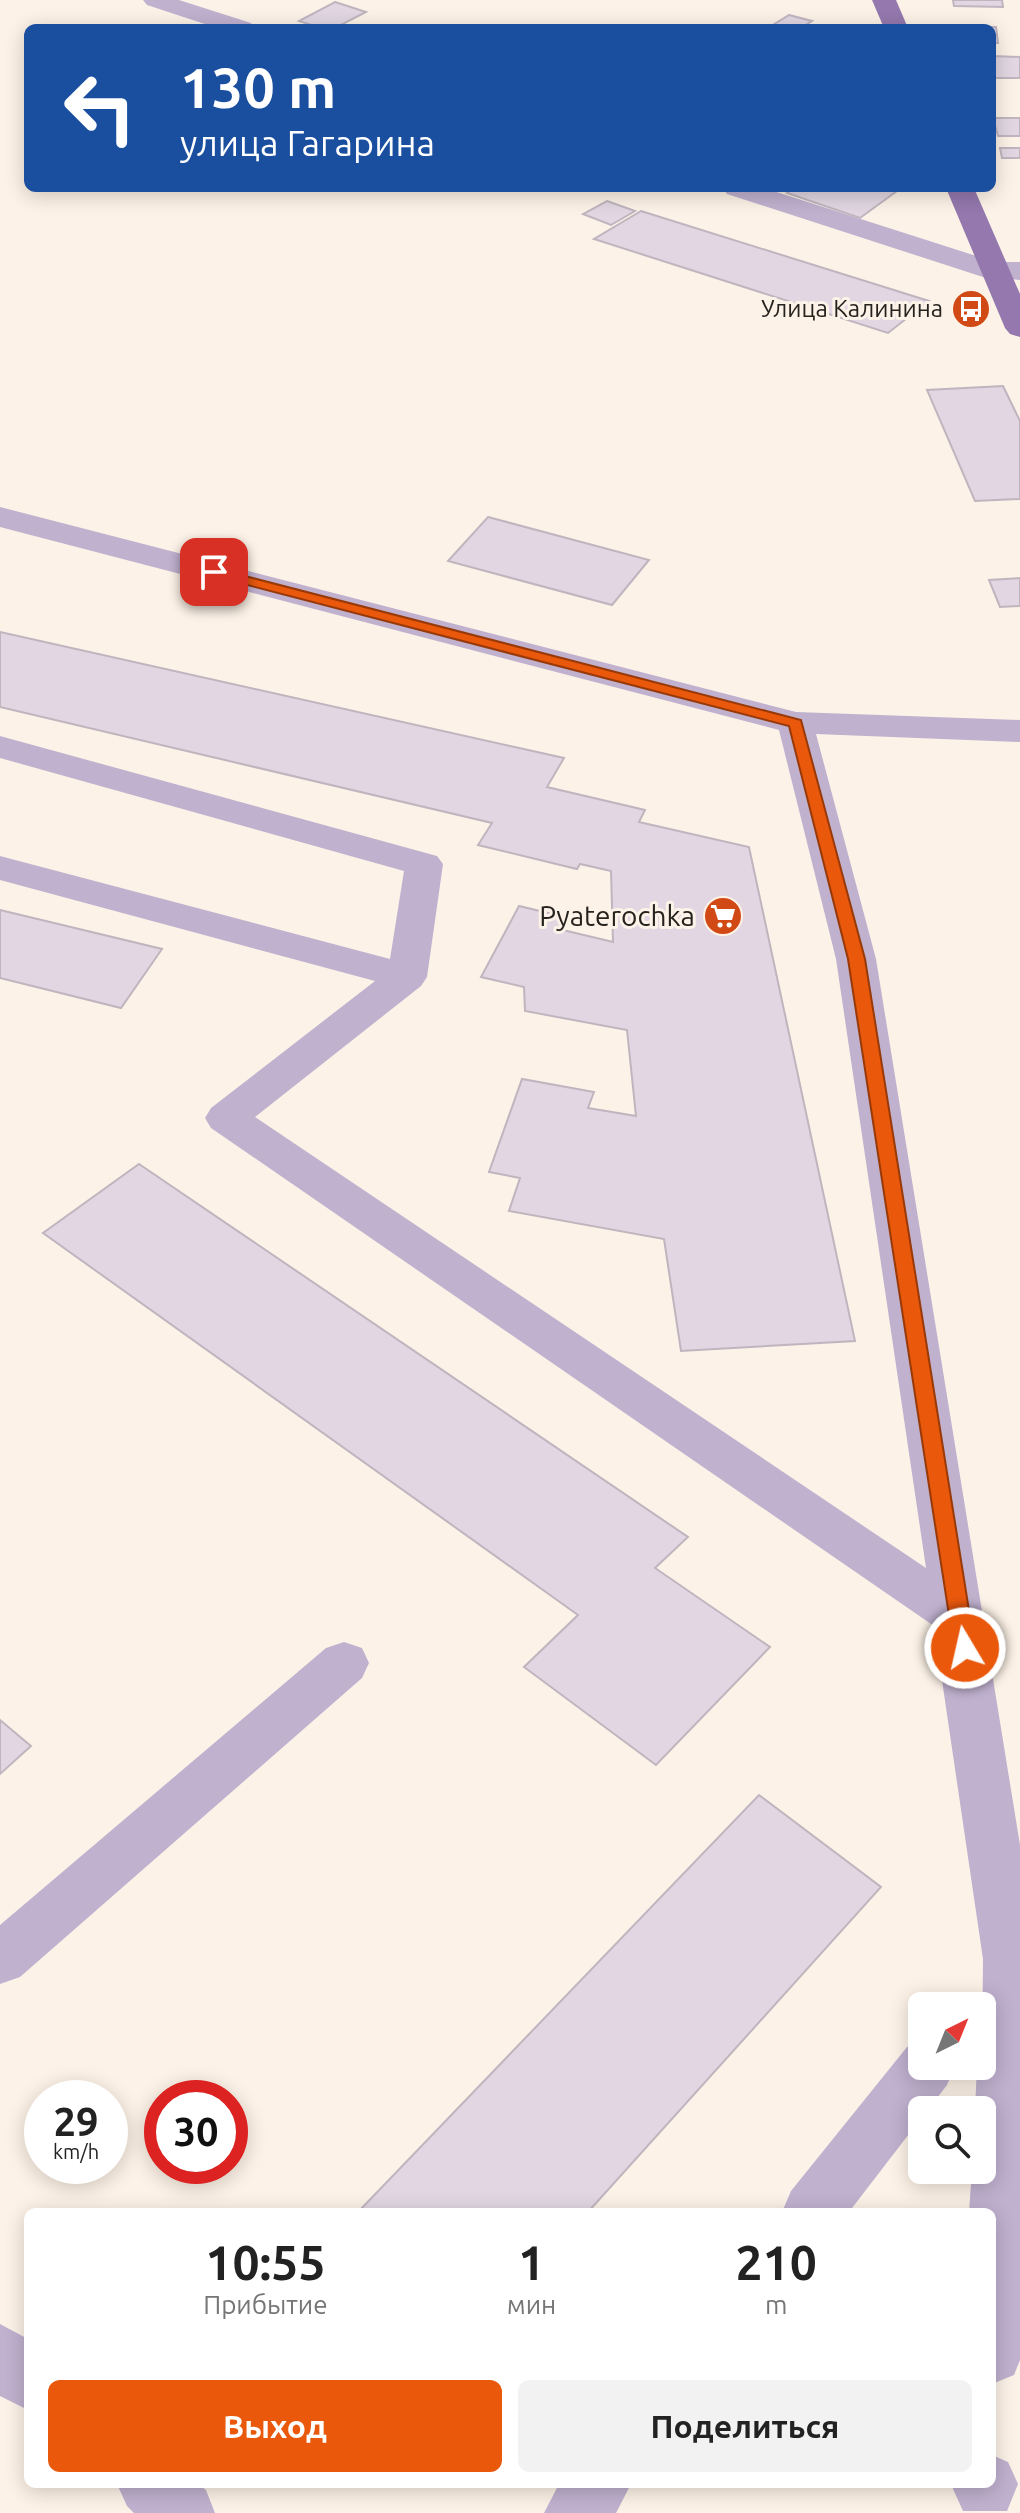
<!DOCTYPE html>
<html lang="ru">
<meta charset="utf-8">
<style>
body{margin:0;font-family:Ubuntu,sans-serif;background:#f2f2f2;color:#222;height:100vh;display:flex;flex-direction:column;font-size:30px;white-space:nowrap}
*{box-sizing:border-box;margin:0}
p{font-size:26px;color:#767676}
.icon{flex:none;width:44px;height:44px;fill:none;stroke:currentColor;stroke-width:2;stroke-linecap:round;stroke-linejoin:round}
.map{position:relative;flex:1;overflow:hidden}
.side{position:absolute;left:24px;top:2208px;width:972px;height:280px;display:flex;flex-direction:column;background:#fff;border-radius:12px;box-shadow:0 4px 20px #0003}
.side>*{flex:none}
.hud{position:absolute;left:24px;top:24px;width:972px;height:168px;border-radius:12px;box-shadow:0 4px 20px #0003;background:#1a4fa0;color:#fff;overflow:hidden}
.needle{width:52px;rotate:43deg}
.tools{position:absolute;left:908px;top:1992px;display:grid;gap:16px}
.tools a{display:grid;place-items:center;width:88px;height:88px;border-radius:12px;background:#fff;box-shadow:0 4px 20px #0003;font-size:40px}
.speed{position:absolute;left:24px;top:2080px;display:flex;gap:16px;font-size:40px;font-weight:700;text-align:center}
.speed>*{display:grid;place-content:center;width:104px;height:104px;border-radius:50%;background:#fff;box-shadow:0 4px 20px #0003;line-height:1}
.speed small{font-size:20px;font-weight:400}
.speed .limit{border:12px solid #d22;background:#fff;color:#111}
.pin{position:absolute;display:grid;place-items:center;width:68px;height:68px;color:#fff;margin:-34px;border-radius:16px;box-shadow:0 4px 12px #0006}
.me{position:absolute;width:88px;margin:-44px;rotate:351deg;stroke-linejoin:round;filter:drop-shadow(0 0 6px #0008)}
.turn{display:flex;align-items:center;gap:28px;height:168px;padding:0 24px;font-size:36px}
.turn .icon{width:104px;height:104px;stroke-width:2.5}
.turn b{display:block;font-size:56px;line-height:68px}
.eta{display:flex;justify-content:space-evenly;align-items:center;height:136px;text-align:center}
.eta b{font-size:48px;font-weight:700;line-height:56px}
.cta{display:flex;gap:16px;margin-top:auto;padding:16px 24px}
.cta a{flex:1;height:92px;border-radius:12px;background:#ea580c;color:#fff;font-size:32px;font-weight:700;line-height:92px;text-align:center}
.cta a+a{background:#f2f2f2;color:#222}
.map>svg:first-child{display:block}
.building{fill:#e1d6e1;stroke:#c0b5bf;stroke-width:2}
.lines{fill:none;stroke-linecap:round;stroke-linejoin:round}
.minor{fill:#c0b1cf;fill-rule:evenodd}
.major{fill:#9478ae;fill-rule:evenodd}
.route{fill:#ea580c;stroke:#983908;stroke-width:2}
.labels{text-anchor:middle;stroke-width:6;stroke-linejoin:round;paint-order:stroke}
.far-poi-label{font-size:24px;fill:#26221e;stroke:#fdf2e7;text-anchor:end}
.poi-label{font-size:28px;fill:#26221e;stroke:#fdf2e7;text-anchor:end}
</style>
<div class="map">
<svg width="1020" height="2513" viewBox="0 0 1020 2513">
<rect width="100%" height="100%" fill="#fdf2e7"/>
<path class="building" d="M953 0H1002L1003 7 954 6Z
M335 2 366 12 335 28H321L299 21Z
M789 15 812 21 801 28H768Z
M946 26 996 27 998 43H992V28Z
M992 56 1020 57V78H992Z
M993 118H1020V136H998Z
M1000 148H1020V158H1002Z
M795 188H886L897 191 860 218 787 193Z
M607 201 635 211 611 225 583 214Z
M641 211 929 301 888 333 594 239Z
M1003 386 1020 421V499L975 501 927 390Z
M488 517 649 560 612 605 448 561Z
M1020 578V606L1000 607 989 580Z
M0 632 564 758 547 787 645 810 639 822 749 847 855 1341 681 1351 664 1239 509 1211 520 1178 489 1172 522 1079 594 1092 588 1108 636 1116 627 1030 525 1011 524 987 481 977 519 906 569 918 563 930 613 942 611 871 580 864 577 869 478 845 492 823 0 707Z
M0 910 162 949 121 1008 0 978Z
M139 1164 688 1537 655 1568 770 1647 656 1765 524 1667 578 1615 43 1233Z
M0 1720 31 1746 0 1774Z
M759 1795 881 1887 588 2212H358Z"/>
<g class="lines">
<path class="minor" d="M143 0H179L251 23 254 28H217L147 5Z
M723 188H764L995 262H1020V280L983 277 727 194Z
M0 507 796 712 1020 720V742L816 734 876 959 1020 1845V2360L1014 2375 992 2384V2212H969L972 2170H982V2110H975L977 2066H982L983 1959 934 1626 211 1128 205 1118 211 1108 375 981 0 880V856L390 959 404 871 0 758V736L437 856 443 864 427 977 421 986 255 1117 926 1568 836 959 779 730 0 527Z
M344 1642 362 1648 369 1663 362 1678 20 1977 0 1984V1925L326 1648Z
M922 2041V2066H955L947 2085 928 2110H922V2117L849 2212H782L791 2191 907 2047Z
M0 2324 28 2339V2410L0 2396Z
M992 2455 1008 2462 1018 2484 1007 2511H963L953 2489 954 2484H992Z
M117 2484H198L206 2490 215 2513H134L127 2506Z
M559 2484H631L616 2513H544Z"/>
<path class="major" d="M872 0H896L908 28H884Z
M946 188H974L1020 294V337L1010 334 1005 328Z"/>
</g>
<path class="route" d="M214 568 801 720 865 959 975 1648 972 1654 965 1657 957 1654 954 1648 848 959 789 726 209 575V569Z"/>
<defs>
<symbol id="bus-disc" viewBox="-11 -11 22 22"><circle r="9.5" fill="#d14a16" stroke="#fdf2e7"/><path d="M-5-6H5V4H4V6H2V4H-2V6H-4V4H-5ZM-3.5-4V0h7V-4ZM-3.5 1.2v1.5H-2V1.2ZM2 1.2v1.5H3.5V1.2Z" fill="#fff"/></symbol>
<symbol id="supermarket-disc" viewBox="-11 -11 22 22"><circle r="9.5" fill="#d14a16" stroke="#fdf2e7"/><path d="M-6-5.5h2.5l.6 2H6L4.5 2H-2.5L-4.4-4H-6ZM-1.5 3.2a1.3 1.3 0 1 0 .1 0ZM3 3.2a1.3 1.3 0 1 0 .1 0Z" fill="#fff"/></symbol>
</defs>
<g fill-rule="evenodd">
<use href="#bus-disc" x="949" y="287" width="44" height="44"/>
<use href="#supermarket-disc" x="701" y="894" width="44" height="44"/>
</g>
<g class="labels">
<g class="far-poi-label">
<text x="943" y="317">Улица Калинина</text>
</g>
<g class="poi-label">
<text x="695" y="926">Pyaterochka</text>
</g>
</g>
</svg>
<div class="tools">
<a><svg class="needle" viewBox="-14 -14 28 28"><path d="M0-13l5 13h-10z" fill="#e53935"/><path d="M0 13l5-13h-10z" fill="#767676"/></svg></a>
<a><svg class="icon" aria-label="search" viewBox="0 0 24 24"><circle cx="10" cy="10" r="6"/><path d="M15 15l6 6"/></svg></a>
</div>
<div class="speed"><div>29<small>km/h</small></div><div class="limit">30</div></div>
<div class="pin" style="left:214px;top:572px;background:#d93025"><svg class="icon" aria-label="arrive" viewBox="0 0 24 24"><path d="M6 21V4h12l-3 4 3 4H6"/></svg></div>
<svg class="me" style="left:965px;top:1648px" viewBox="-20 -20 40 40"><circle r="17" fill="#ea580c" stroke="#fff" stroke-width="3"/><path d="M0-11L8 9 0 5-8 9z" fill="#fff"/></svg>
<div class="hud">
<div class="turn"><svg class="icon" aria-label="left" viewBox="0 0 24 24"><path d="M17 20v-9H6M10 6l-5 5 5 5"/></svg><div><b>130 m</b>улица Гагарина</div></div>
</div>
<section class="side">
<div class="eta">
<div><b>10:55</b><p>Прибытие</p></div>
<div><b>1</b><p>мин</p></div>
<div><b>210</b><p>m</p></div>
</div>
<div class="cta"><a>Выход</a><a>Поделиться</a></div>
</section>
</div>
